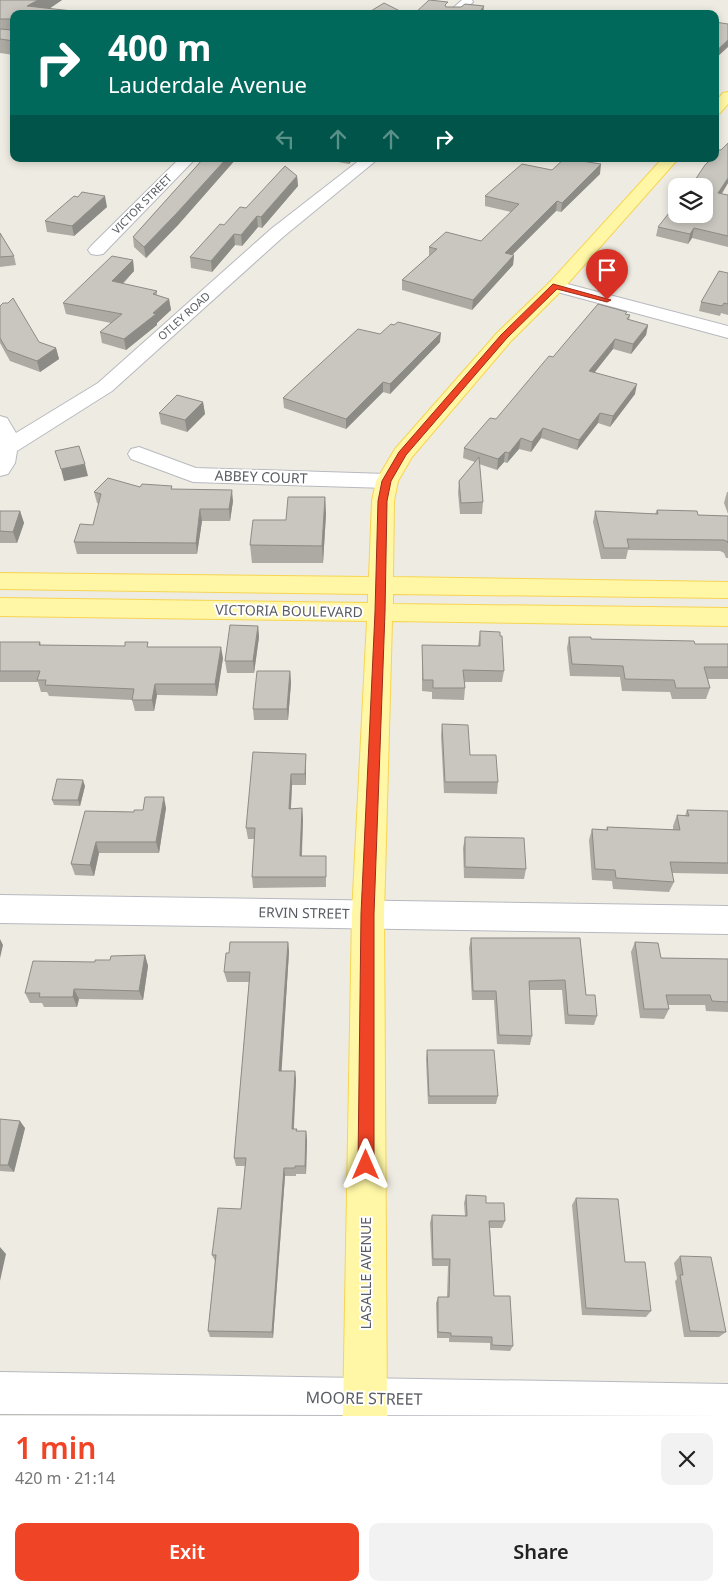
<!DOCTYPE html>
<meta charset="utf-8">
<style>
body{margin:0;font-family:"Noto Sans",sans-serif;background:#f2f2f2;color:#222;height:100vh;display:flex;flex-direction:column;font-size:19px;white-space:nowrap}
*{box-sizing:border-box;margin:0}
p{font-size:16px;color:#767676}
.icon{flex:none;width:28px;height:28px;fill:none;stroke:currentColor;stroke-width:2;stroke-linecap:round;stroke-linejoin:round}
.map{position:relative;height:1416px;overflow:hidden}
.details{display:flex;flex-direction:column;background:#fff;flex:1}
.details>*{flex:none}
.banner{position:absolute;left:10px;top:10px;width:709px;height:152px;border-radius:10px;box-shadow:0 2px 8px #0003;background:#00695c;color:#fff;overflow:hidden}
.buttons{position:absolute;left:668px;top:178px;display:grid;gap:10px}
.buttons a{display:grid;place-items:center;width:45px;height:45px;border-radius:10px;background:#fff;box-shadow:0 2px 8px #0003;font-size:25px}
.pin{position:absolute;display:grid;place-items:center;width:42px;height:42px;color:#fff;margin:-51px -21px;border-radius:50% 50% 50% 0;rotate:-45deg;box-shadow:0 0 5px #0007}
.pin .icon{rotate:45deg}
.me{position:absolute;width:55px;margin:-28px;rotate:0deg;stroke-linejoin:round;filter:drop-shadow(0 0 4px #0008)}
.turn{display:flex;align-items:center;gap:18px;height:105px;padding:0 15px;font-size:22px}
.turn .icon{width:65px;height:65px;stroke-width:2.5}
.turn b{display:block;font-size:35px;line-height:42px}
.lanes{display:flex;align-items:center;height:48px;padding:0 15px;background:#0003;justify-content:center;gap:25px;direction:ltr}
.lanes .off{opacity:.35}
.round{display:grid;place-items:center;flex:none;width:52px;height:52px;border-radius:10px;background:#f2f2f2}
.overview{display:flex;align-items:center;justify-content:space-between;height:85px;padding:0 15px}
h1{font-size:30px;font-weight:600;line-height:38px;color:#f04426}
.action{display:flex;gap:10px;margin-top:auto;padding:10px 15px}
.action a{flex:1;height:58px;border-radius:10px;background:#f04426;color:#fff;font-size:20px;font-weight:600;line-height:58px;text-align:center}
.action a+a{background:#f2f2f2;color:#222}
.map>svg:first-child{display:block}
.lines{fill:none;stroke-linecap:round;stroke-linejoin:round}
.minor-casing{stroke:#b7b9bf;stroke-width:2}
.major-casing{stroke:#f7d452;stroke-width:2}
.minor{fill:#fff;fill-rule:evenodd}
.major{fill:#fff7a5;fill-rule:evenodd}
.wall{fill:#adaaa4}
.shaded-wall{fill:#8d8b86}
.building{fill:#c9c6bf;stroke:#8d8b86}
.route{fill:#f04426;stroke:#9c2c19}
.labels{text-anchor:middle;stroke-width:4;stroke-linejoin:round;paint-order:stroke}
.far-street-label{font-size:11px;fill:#5a5d63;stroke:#fff}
.street-label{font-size:14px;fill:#5a5d63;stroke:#fff}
.near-street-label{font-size:16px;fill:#5a5d63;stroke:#fff}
</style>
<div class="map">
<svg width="728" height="1416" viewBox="0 0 728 1416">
<rect width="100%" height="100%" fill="#eeece2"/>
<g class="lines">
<defs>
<path id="minor" d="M462 0H472L473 2 460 14H446Z
M179 159H195L103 254 97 255 91 254 88 250 91 246Z
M361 159H378L283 237 112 391 17 451 15 463 8 474 0 476V416L7 418 16 433 98 383 271 229Z
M556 281 728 326V338L550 290 547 286 550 282Z
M139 447 196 468 387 474 395 476 398 481 395 486 387 488 193 482 131 459 128 454 131 449Z
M0 895 728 906V934L0 923Z
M0 1372 728 1384V1416L0 1414Z"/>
<path id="major" d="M728 92V104L720 113 715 114V102L723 93Z
M662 159H678L562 290 511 341 412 457 398 481 394 501 393 577 728 582V598L393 594V604L728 608V626L392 621 384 914 387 1416H343L352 914 367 621 0 616V598L368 603V594L0 589V573L369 577 372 501 376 481 395 449 497 333 550 282Z"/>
</defs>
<use href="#minor" class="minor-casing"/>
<use href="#major" class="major-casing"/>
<use href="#minor" class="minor"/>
<use href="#major" class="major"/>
</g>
<path class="wall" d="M0 0H62L49 9 14 14V55L0 53Z
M728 143V183L722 194 728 195V247L692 238 688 244 656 236 658 227 676 214 721 150Z
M203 159H236L178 225 146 258 134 247 133 237Z
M327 159H353L349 164 327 160Z
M552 170 600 174 561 212 556 211 512 255H514L513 265 472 310 402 290V280L429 256V247L481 241 511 212 485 206V196Z
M297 176 298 186 262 228 258 227 242 246 235 245 212 272 191 268 190 257 224 225 246 208Z
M107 207 74 236 47 232 45 221Z
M0 233 14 256 16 265 0 267Z
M133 260 134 271 123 284 157 291V295L169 299 171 310 157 323V325L126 350 102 343 100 332 111 323 66 314 63 303Z
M728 273V315L721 313 720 316 699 311 701 302Z
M8 303 39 342 56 348 59 359 40 372 10 361 0 343V306Z
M627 314 630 315 629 320 648 325 646 335 631 354 613 349 594 372 635 394 610 427 598 423 577 450 541 438 531 452 519 449 507 463 504 462 497 470 479 464 483 502 482 514H460L458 493 459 481 475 462 463 458 464 448 496 419 553 357Z
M380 334 440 342 390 394 383 392 346 429 284 408 283 398Z
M203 402 205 414 187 432 161 424 159 413Z
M140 487 173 489 233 501 230 521H202L197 554H77L74 542 93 525 99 504 97 503 94 492Z
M727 492H728V514L724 503Z
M325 497 326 514 323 563H252L250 545 286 520Z
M657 510 698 515 728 516V558H726L724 553 720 551 628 550 626 559H601L593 522 595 511 655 514Z
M0 511H20L24 523 17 543H0Z
M258 626 259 637 254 673H227L225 661Z
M480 631 504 671 502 682H465V688L464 700 432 699V692L422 691V645L478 646Z
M569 637 591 639 695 644H728V679H708L710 688 706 699H672L670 692 622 691 620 677 570 676 567 648Z
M0 642H40L41 645 149 647 223 658 217 696 157 695 154 711H135L132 700 49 696 47 692H41L38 682H0Z
M290 671 291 683 288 720H254L253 709Z
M442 724 470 755 498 782 497 794 444 793 441 736Z
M306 754V785H292L291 809 302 808 303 820 302 856 326 867V887L253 888 252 877 254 839H248L246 828Z
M85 786 80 806 54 805 52 800Z
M166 808 159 853H99L94 876 75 875 71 864 85 811 134 812 143 810Z
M687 810 728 811V874L672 873 674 882 669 892 613 889 612 881 592 880 589 840 592 829 606 830 607 827 673 830V826L677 815 685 816Z
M465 837 526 869 524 879 464 878 463 848Z
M471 938H580L586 995 597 1016 594 1025 565 1024 562 990H529L532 1036 530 1045 497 1044 494 1000H472L469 948Z
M288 942 289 952 281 1071H295L296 1080 294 1129 297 1131H306L307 1140 306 1174H296V1176H285L273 1338 210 1337 208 1331 215 1261 212 1255 241 1209 245 1166H236L234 1158 249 982H227L224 972 229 953Z
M635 942 661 958 728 959V1012L706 1011 705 1005H668L669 1009 664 1019 640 1018 631 952Z
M145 955 148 966 143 1000 79 999 77 1007H44L42 1003H30L25 993 95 962Z
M427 1050 498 1096 496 1104H428L426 1059Z
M0 1119 25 1128 14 1172 0 1171Z
M466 1195 486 1203 505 1221 502 1228H490L494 1296 513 1346 510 1351 490 1350V1343L449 1342V1338H437L436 1303 438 1297H447L448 1266H432L430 1223 432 1215 465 1216 464 1203Z
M576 1198 651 1311 646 1317 582 1315 572 1205Z
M680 1256 726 1332 719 1337H684L675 1281 677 1279 674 1263Z"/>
<path class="shaded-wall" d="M38 0H62L41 14 27 6Z
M484 6 483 14H478Z
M728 40V47L715 59V52Z
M226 159H236L178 225 146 258 144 247Z
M349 159H353L349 164Z
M601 164 600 174 561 212 562 203Z
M297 176 298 186 262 228 261 217Z
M728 178V183L716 202 718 193Z
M105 196 107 207 74 236 72 226Z
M557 201 556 211 504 263 505 253Z
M257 216 258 227 242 246 241 235Z
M694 228 692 238 688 244 690 234Z
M234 234 235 245 212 272 211 261Z
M514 255 513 265 472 310 473 300Z
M133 260 134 271 114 292 112 281Z
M169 299 171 310 157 323V325L126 350 124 339Z
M648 325 646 335 631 354 633 344Z
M441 333 440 342 390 394V384Z
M615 339 613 349 588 381 589 371Z
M56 348 59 359 40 372 37 361Z
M383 382V392L346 429V419Z
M637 384 635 394 610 427 613 416Z
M203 402 205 414 187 432 185 420Z
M600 413 598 423 577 450 579 440Z
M543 428 541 438 531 452 532 442Z
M521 438 519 449 507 463 509 453Z
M505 452 504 462 497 470 498 459Z
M85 464 88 476 64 481 61 469Z
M232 490 233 501 230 521 229 509Z
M325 497 326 514 323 563 322 546Z
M200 509 202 521 197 554 196 543Z
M20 511 24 523 17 543 13 532Z
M258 626 259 637 254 673 253 661Z
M221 647 223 658 217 696 215 684Z
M290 671 291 683 288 720 287 709Z
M155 684 157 695 154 711 152 700Z
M306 754V785L305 774Z
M291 774 292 785 290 820 289 809Z
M83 780 85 786 80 806 78 800Z
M164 797 166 808 159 853 156 842Z
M302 808 303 820 301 867 300 856Z
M96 842 99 853 94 876 90 865Z
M0 939 3 945 0 958Z
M288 942 289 952 281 1080 279 1071Z
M145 955 148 966 143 1000 139 991Z
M74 989 79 999 77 1007 73 997Z
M295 1071 296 1080 293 1137 292 1129Z
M20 1121 25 1128 14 1172 8 1165Z
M306 1131 307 1140 306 1174 305 1166Z
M284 1168 285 1176 273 1338 272 1332Z
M0 1247 6 1254 0 1281Z"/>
<path class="building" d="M0 0H38L27 6 100 14H14V41L0 39V29L12 30V19H0Z
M429 0 448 2 445 5 446 7H461L465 4 484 6 478 14H414Z
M384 3 406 14H366Z
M715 22 728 24V40L715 52Z
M728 143V178L718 193 728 195V236L694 228 690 234 658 227 676 204V214H704V186H691L705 165 711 159H715V154L719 150H721Z
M203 159H226L176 214 144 247 133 237Z
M564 159H569L601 164 562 203 557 201 505 253 514 255 473 300 402 280 437 249 429 247 446 232 481 241 519 204 485 196 522 164 552 170Z
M285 166 297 176 261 217 257 216 241 235 234 234 211 261 190 257 220 224 224 225 240 207 246 208Z
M82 192 105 196 72 226 45 221 74 196 78 197Z
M0 233 14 256 0 257Z
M112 256 133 260 112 281 157 291 153 294 169 299 153 313 156 314 124 339 100 332 122 314 63 303Z
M719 271 728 273V304L724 303 722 306 701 302Z
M13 298 39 342 56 348 37 361 7 350 0 338V306L3 303H8Z
M598 304 627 312 625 314 630 315 627 319 648 325 633 344 615 339 589 371 637 384 613 416 600 413 579 440 543 428 532 442 521 438 509 453 505 452 498 459 464 448 490 418 496 419 549 356 553 357Z
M398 322 441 333 390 384 383 382 346 419 283 398 358 329 380 334 391 324 394 325Z
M177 395 203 402 185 420 159 413Z
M79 446 85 464 61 469 55 451Z
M479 457 483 502 461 503 459 481Z
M108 478 140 487 142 484 172 486 171 489 232 490 229 509H200L196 543 74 542 80 524 93 525 101 494 94 492Z
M288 497H325L322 546 250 545 253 520H286Z
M657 510 697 511 698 515 728 516V543V542L724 540 627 539 629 548H604L595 511 658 514Z
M0 511H20L13 532 0 531Z
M230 625 258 626 253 661H225Z
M480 631 500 632V636H502L504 671 463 670 465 688H433V680H423L422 645 480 646Z
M569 637H591V639L694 641 695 644H728V667H704L710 688H676L674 680 625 679 623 666 572 664Z
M0 642H40L39 645 125 646V642H148L147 647H221L215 684H155L152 700H132L134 689 45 685 46 680H37L40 671H0Z
M257 671H290L287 709H253Z
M442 724 468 725 470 755H496L498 782H445Z
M253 752 306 754 305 774H291L289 809 302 808 300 856H326V877H252L255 828H246Z
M57 779 83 780 78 800H52Z
M145 797H164L156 842H96L90 865 71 864 85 811 134 812V810H143Z
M687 810 728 811V863L670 862 674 882 616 878 615 870 595 869 592 829 608 830 607 827 680 830 677 815 689 816Z
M465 837 524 838 526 869 465 867Z
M471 938H580L586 995H595L597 1016 568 1015 565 980 529 981 532 1036 499 1035 496 991H473Z
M230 942H288L279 1071H295L292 1129H297L296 1131H306L305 1166H295V1168H284L272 1332 208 1331 216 1255H212L218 1208 241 1209 246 1158H234L250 972H224L226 953H229Z
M635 942 658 943 661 958 728 959V1002L712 1001 710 995H666L669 1009H644Z
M145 955 139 991 74 989 73 997H39L40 993H25L33 961 95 962V960H110L111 956Z
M427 1050H494L498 1096H429Z
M0 1119 20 1121 8 1165H0Z
M466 1195 486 1196V1203H504L505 1221H489L494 1296H510L513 1346 492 1345V1337L451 1336V1333L438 1332V1297H449L450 1259H433L432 1215 467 1216Z
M576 1198 618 1199 625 1262H645L651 1311 586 1308Z
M680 1256 711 1257 726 1332 690 1331 680 1275H683Z"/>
<path class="route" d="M553 284 611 300 607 302 557 289 507 338 406 455 391 481 387 501 385 612 374 914V1165L372 1171 366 1173 361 1171 358 1165 361 914 375 612 378 501 382 481 399 452 501 335Z"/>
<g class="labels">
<g class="far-street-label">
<text transform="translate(142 204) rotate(-45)" y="4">VICTOR STREET</text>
<text transform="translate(184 316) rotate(-42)" y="4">OTLEY ROAD</text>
</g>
<g class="street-label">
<text transform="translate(261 477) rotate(2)" y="5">ABBEY COURT</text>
<text transform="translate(289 611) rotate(1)" y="5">VICTORIA BOULEVARD</text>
<text transform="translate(304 913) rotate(1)" y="5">ERVIN STREET</text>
<text transform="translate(366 1273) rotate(-90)" y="5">LASALLE AVENUE</text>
</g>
<g class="near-street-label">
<text transform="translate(364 1398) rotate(1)" y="6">MOORE STREET</text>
</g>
</g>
</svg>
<div class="buttons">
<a><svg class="icon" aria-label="layers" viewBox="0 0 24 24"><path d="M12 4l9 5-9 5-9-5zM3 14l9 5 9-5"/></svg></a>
</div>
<div class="pin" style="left:607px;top:300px;background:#d93025"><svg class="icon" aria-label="arrive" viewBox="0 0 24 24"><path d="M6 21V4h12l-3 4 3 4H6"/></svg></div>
<svg class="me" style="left:366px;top:1165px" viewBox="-20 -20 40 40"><path d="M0-17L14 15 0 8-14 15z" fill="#f04426" stroke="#fff" stroke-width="4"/></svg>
<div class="banner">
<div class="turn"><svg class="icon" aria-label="right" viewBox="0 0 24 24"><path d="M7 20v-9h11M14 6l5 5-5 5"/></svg><div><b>400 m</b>Lauderdale Avenue</div></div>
<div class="lanes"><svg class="icon off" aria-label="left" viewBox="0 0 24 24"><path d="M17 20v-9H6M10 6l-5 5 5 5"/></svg><svg class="icon off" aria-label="ahead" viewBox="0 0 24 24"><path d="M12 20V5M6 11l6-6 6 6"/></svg><svg class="icon off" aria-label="ahead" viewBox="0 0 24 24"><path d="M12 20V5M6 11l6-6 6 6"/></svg><svg class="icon" aria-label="right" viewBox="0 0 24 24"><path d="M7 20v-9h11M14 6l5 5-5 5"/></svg></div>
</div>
</div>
<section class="details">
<div class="overview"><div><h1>1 min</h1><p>420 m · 21:14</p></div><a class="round"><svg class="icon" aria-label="close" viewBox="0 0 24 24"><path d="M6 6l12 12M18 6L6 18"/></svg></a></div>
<div class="action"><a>Exit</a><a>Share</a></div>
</section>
